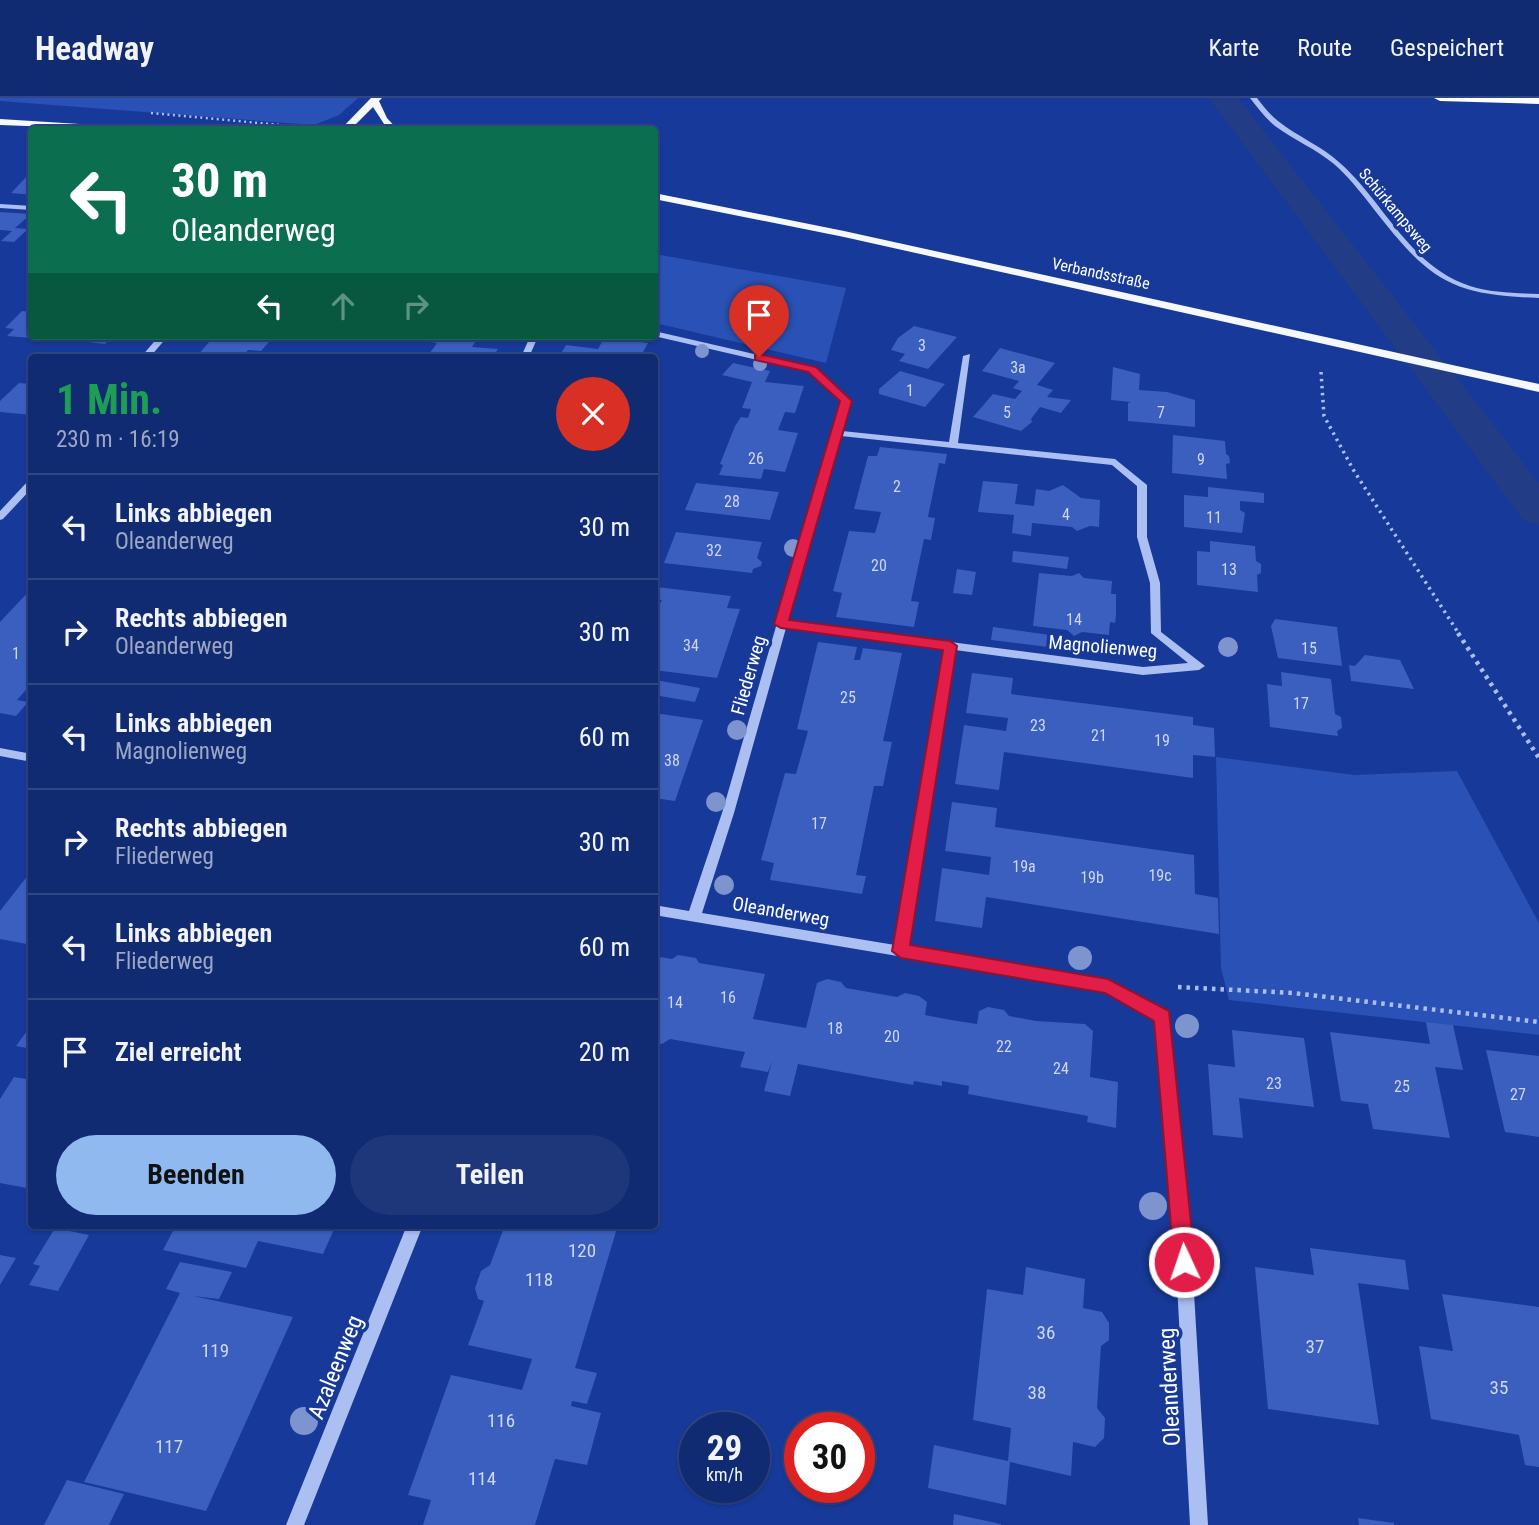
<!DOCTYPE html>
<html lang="de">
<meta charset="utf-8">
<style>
body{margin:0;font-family:"Roboto Condensed",sans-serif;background:#1e377b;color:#f1f3f6;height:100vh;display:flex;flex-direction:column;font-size:26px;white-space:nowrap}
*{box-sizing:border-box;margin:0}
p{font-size:23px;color:#9ca7c4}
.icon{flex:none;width:38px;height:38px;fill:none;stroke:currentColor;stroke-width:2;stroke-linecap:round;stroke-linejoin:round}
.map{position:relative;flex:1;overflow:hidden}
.panel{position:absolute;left:28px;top:256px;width:630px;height:875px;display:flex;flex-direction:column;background:#112b73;border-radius:7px;box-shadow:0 2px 5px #0004,0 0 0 2px #304785}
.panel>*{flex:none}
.banner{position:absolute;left:28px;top:28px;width:630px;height:214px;border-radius:7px;box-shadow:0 2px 5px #0004,0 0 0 2px #304785;background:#0b6e4f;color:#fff;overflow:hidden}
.speed{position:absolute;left:679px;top:1314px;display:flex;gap:14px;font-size:35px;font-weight:700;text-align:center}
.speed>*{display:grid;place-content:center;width:91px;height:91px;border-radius:50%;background:#112b73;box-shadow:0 2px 5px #0004,0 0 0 2px #304785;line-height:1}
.speed small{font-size:18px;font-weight:400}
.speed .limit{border:10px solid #d22;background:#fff;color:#111}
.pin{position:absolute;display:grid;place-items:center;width:60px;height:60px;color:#fff;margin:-72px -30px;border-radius:50% 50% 50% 0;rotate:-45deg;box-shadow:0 0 7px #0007}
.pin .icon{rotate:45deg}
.me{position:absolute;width:77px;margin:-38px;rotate:357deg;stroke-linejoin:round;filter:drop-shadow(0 0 5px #0008)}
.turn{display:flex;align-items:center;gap:24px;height:147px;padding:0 28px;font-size:32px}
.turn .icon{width:91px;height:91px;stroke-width:2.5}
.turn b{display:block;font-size:49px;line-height:60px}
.lanes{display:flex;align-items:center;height:66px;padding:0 28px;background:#0003;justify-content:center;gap:35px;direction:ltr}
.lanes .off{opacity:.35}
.round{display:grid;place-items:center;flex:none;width:74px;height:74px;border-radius:37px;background:#1e377b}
.head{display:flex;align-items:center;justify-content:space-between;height:119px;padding:0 28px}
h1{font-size:42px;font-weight:700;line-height:52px;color:#1e9e55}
.primary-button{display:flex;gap:14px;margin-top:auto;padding:14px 28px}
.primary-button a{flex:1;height:80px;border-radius:42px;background:#90b9f0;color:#111;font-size:28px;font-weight:700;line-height:80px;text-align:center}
.primary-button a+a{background:#1e377b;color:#f1f3f6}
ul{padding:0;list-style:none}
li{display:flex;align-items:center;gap:21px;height:105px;padding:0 28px;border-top:2px solid #304785}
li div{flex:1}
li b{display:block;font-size:26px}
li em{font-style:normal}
header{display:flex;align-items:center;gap:42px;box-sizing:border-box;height:98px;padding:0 35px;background:#112b73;border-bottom:2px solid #304785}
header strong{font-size:33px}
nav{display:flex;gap:38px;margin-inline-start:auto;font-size:24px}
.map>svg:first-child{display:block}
.green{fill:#2a51b6}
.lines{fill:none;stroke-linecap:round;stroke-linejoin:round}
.canal{fill:#233c86;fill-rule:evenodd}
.building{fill:#3b5fbe}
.path-far2{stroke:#abbff2;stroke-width:2.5;stroke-dasharray:2 3.5;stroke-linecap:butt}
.path-far1{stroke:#abbff2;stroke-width:3.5;stroke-dasharray:2.5 4.5;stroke-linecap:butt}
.path{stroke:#abbff2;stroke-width:4.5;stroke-dasharray:3.5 5;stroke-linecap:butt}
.minor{fill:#abbff2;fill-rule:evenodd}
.major{fill:#f5f8ff;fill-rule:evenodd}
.highway{fill:#fff;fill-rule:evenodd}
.tree{fill:#7e94cf}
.route{fill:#e11d48;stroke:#92132f;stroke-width:2}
.labels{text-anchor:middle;stroke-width:7;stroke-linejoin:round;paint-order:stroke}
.far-street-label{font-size:16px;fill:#fff;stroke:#173999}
.number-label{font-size:16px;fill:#ced7ef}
.street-label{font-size:19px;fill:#fff;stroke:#173999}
.near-number-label{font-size:19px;fill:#ced7ef}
.near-street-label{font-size:23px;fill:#fff;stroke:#173999}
</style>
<header>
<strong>Headway</strong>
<nav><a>Karte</a><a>Route</a><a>Gespeichert</a></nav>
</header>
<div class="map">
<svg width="1539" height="1427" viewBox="0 0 1539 1427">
<rect width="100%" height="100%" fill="#173999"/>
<path class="green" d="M0 0H358L339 17 314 27 0 3Z
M655 156 846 190 826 265 655 225Z
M1216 659 1354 677 1457 673 1539 825V937L1229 902 1221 870Z"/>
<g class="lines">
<path class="canal" d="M1209 0H1238L1539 385V427L1524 423Z"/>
</g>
<path class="building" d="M29 76 32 77V97L11 95Z
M0 114 31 116 15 130 28 131 14 144 1 143 12 133 0 132Z
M22 213 32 214V240L7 238 14 231 5 230Z
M914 228 957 239 928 271 899 263 905 256 891 252 898 240Z
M35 238H113L105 246Z
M214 238H274L261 253 248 252 242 259 198 257Z
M436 238 477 241 472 249 498 251 493 259H427L437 245 431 244Z
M604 240 648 245 642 256 624 254 621 259H559L566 247 598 251Z
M1000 250 1055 265 1037 287 1053 292 1047 299 1071 302 1061 315 1040 309 1031 321 1032 324 1021 333 973 319 993 296 1015 301 1022 293 1013 290 1019 283 982 273Z
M733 265 770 273 765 284 804 288 795 315 785 314 778 332 798 335 785 374 764 371 761 381 719 377 723 367 720 366 735 328 741 319 748 320 751 311 742 310 752 284 722 277Z
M1113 269 1140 276 1139 292 1167 294 1195 302V329L1128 323V305L1131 304 1111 302Z
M900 273 945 286 925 309 879 296V291Z
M19 285 32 286V317L0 314V303Z
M1173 337 1225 343 1226 356 1229 358 1230 365 1226 366 1227 381 1172 375Z
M880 349 947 356 945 366 939 365 928 419 935 420 931 442 924 441 911 503 919 504 914 529 836 519 842 495 833 493 849 433 875 435 878 425 881 414 854 411 868 358H877Z
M983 383 1018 386 1015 406 1034 408 1036 391 1049 393 1063 387 1081 400 1100 402 1099 429 1090 428 1077 433 1072 429 1032 425 1031 438 1012 435 1014 417 978 414Z
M696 385 779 394 770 422 685 412Z
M1208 389 1264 395V405L1240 403V412L1245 415 1242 435 1184 429V397L1208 399Z
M676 434 762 444 757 460 762 464 761 468 753 471 752 475 664 465Z
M1210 443 1255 448 1256 463 1261 466V475L1257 477 1258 494 1197 487V453L1210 454Z
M1013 453 1069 459 1067 471 1012 464Z
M957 471 976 474 972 497 953 495Z
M1039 475 1072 478 1079 475 1084 480 1112 483 1111 496H1116V518L1115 525 1110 524 1109 537 1082 534 1074 538 1067 532 1033 528Z
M657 489 731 498 727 510 740 511 717 580 654 572V516L662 502 654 501Z
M32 490V585L17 602 28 604 16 618 0 615V524Z
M1275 521 1337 529 1342 568 1278 560 1271 528Z
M993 529 1050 537 1048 549 991 542Z
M818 544 857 549 854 562H860L863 550 902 555 883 643 892 644 883 688H874L856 777 866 778 862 796 770 782 774 765 761 762 785 675 796 676 808 633 797 631Z
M1365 557 1400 562 1414 591 1351 583 1349 567 1355 568Z
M1281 574 1331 581 1335 616 1341 619 1342 630 1337 633 1338 638 1270 629 1267 586 1282 588Z
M972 575 1013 580 1011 596 1193 619V627L1214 630 1215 659 1193 657V680L1004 654 999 692 955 686 964 627 1006 633 1008 620 966 615Z
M654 582 661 583 700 590 695 604 654 597Z
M654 615 703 622 675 703 654 700Z
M952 704 997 710 995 729 1194 757 1195 796 1218 800 1219 836 986 799 982 830 935 823 942 770 989 777 991 759 945 753Z
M32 772V847L0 841V813Z
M678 857 696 860 699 865 765 876 753 921 806 930 817 885 827 881 841 884 846 890 897 899 905 895 919 898 927 904 925 917 951 922 977 926 979 913 988 909 1004 912 1009 918 1036 923 1085 926 1093 933 1090 979 1118 984 1116 1030 1087 1024 1088 1018 968 996 969 988 942 983V988L914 983 913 987 798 966 790 998 764 993 772 963 768 974 740 969 745 954 670 941 662 946 654 945V858L672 861Z
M1426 924 1453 927 1463 972 1435 969 1450 1040 1373 1031 1368 1006 1341 1003 1330 934 1430 946Z
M32 926V951L16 948Z
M1232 932 1304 940 1314 1009 1239 1000 1243 1040 1213 1037 1208 966 1235 969Z
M1486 952 1539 958V1039L1505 1034Z
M14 979 32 982V1091L0 1085V1001Z
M176 1127 213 1133 216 1127H336L323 1156 258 1143 246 1170 163 1152Z
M505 1127H618L575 1270 597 1275 587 1306 572 1303 571 1308 601 1315 587 1367 555 1361 535 1427H423L431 1402 408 1397 451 1277 522 1292 532 1261 468 1247 484 1203 478 1201 475 1190 481 1173 490 1167Z
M55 1130 89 1137 58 1193 29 1187 40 1168 33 1166Z
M1310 1150 1405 1162 1409 1192 1358 1185 1379 1327 1268 1311 1255 1169 1314 1177Z
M0 1157 16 1160 0 1187Z
M180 1164 232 1174 219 1201 193 1198 293 1219 206 1413 84 1384 180 1195 166 1191Z
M1026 1169 1085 1181 1083 1210 1102 1214 1109 1225V1242L1101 1248 1099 1278 1097 1310 1105 1320 1104 1340 1095 1349 1073 1344 1071 1378 1010 1364 1006 1407 928 1390 934 1347 1008 1363 1011 1330 973 1322 987 1191 1023 1197Z
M1442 1196 1539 1209V1369L1525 1367 1519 1337 1431 1321 1419 1248 1453 1253Z
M67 1382 124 1396 109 1427H44Z
M954 1416 1001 1426V1427H953Z
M1358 1420 1394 1425V1427H1359Z"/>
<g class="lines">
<path class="path-far2" d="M151 15 313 30"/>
<path class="path-far1" d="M1321 274 1324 318 1354 373 1459 536"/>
<path class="path" d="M1458 535 1539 660
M1178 889 1293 895 1539 924"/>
<path class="minor" d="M1250 0H1257C1263 8 1270 17 1278 23 1298 39 1322 48 1340 65 1384 104 1410 169 1470 188 1492 195 1516 195 1539 196V200C1455 197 1432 185 1380 119 1366 101 1351 81 1334 66 1316 51 1294 42 1275 28 1265 20 1258 10 1250 0Z
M0 106 32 108V112L0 110Z
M654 233 815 270 850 303 842 333 949 344 963 258 970 256 958 345 1115 361 1147 387V439L1160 485 1161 534 1205 568 1199 572 1143 577 955 552 908 849 1108 882 1168 915 1170 919 1189 1112 1208 1427H1190L1173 1112 1156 922 1105 893 654 817V807L689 813 722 715 841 304 809 274 654 238ZM841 338 1112 367 1137 388V439L1150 485 1151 535 1188 565 1143 569 788 523ZM786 530 944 551 895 847 702 815 734 715Z
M159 238H168L150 259H141Z
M526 238H535L537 241 529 259H521L529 241Z
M32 381V390L3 421 0 422V413L29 382Z
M0 650 32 656V664L0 658Z
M407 1127H423L304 1427H286Z"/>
<path class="major" d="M371 0H382L379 3 387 20 398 32H388L373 9 350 32H340Z
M0 21 127 29 131 32 0 27Z
M654 95 844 133 1539 286V294L844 139 654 101Z"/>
<path class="highway" d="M1434 0H1539V6L1440 3Z"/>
</g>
<g class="tree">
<circle cx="702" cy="253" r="7"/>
<circle cx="760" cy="266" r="7"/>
<circle cx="793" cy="450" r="9"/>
<circle cx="1228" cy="549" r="10"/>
<circle cx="737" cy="632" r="10"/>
<circle cx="716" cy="704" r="10"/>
<circle cx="724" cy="787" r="10"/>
<circle cx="1080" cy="860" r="12"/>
<circle cx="1187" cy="928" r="12"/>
<circle cx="1153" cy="1108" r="14"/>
<circle cx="304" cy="1323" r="14"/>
</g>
<path class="route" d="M759 256 816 269 852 303 789 522 950 543 957 548 910 847 1108 881 1169 913 1195 1164 1192 1171 1184 1174 1177 1171 1174 1164 1154 923 1105 895 901 860 892 853 943 552 781 530 774 526 840 303 808 274 755 262V257Z"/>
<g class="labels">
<g class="far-street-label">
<text transform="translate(1396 112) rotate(50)" y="6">Schürkampsweg</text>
<text transform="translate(1101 175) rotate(12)" y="6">Verbandsstraße</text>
</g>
<g class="number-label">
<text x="922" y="253">3</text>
<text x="1018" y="275">3a</text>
<text x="910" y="298">1</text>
<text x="1007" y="320">5</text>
<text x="1161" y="320">7</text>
<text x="756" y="366">26</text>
<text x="1201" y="367">9</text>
<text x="897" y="394">2</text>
<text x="732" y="409">28</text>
<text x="1066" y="422">4</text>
<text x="1214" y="425">11</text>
<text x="714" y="458">32</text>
<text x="879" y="473">20</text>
<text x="1229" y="477">13</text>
<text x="1074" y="527">14</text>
<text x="691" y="553">34</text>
<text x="1309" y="556">15</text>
<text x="16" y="561">1</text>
<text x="848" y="605">25</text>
<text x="1301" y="611">17</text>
<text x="1038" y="633">23</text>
<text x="1099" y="643">21</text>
<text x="1162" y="648">19</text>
<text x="672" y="668">38</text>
<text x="819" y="731">17</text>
<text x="1024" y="774">19a</text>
<text x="1160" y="783">19c</text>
<text x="1092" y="785">19b</text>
<text x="728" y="905">16</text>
<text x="675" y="910">14</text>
<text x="835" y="936">18</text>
<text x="892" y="944">20</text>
<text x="1004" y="954">22</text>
<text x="1061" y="976">24</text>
<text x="1274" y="991">23</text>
<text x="1402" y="994">25</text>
<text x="1518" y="1002">27</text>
</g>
<g class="street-label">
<text transform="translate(1103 548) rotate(5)" y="7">Magnolienweg</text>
<text transform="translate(748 577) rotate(-74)" y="7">Fliederweg</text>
<text transform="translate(781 813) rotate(10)" y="7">Oleanderweg</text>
</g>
<g class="near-number-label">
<text x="582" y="1159">120</text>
<text x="539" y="1188">118</text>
<text x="1046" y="1241">36</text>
<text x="1315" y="1255">37</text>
<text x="215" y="1259">119</text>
<text x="1499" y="1296">35</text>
<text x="1037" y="1301">38</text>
<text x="501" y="1329">116</text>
<text x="169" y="1355">117</text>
<text x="482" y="1387">114</text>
</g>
<g class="near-street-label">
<text transform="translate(335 1269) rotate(-68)" y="8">Azaleenweg</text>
<text transform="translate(1169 1289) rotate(-93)" y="8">Oleanderweg</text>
</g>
</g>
</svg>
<div class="speed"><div>29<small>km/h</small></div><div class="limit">30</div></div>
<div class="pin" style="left:759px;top:259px;background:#d93025"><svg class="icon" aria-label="arrive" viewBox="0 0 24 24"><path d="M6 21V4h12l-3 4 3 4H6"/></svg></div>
<svg class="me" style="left:1184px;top:1164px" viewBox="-20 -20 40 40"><circle r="17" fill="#e11d48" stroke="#fff" stroke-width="3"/><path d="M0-11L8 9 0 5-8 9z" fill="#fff"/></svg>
<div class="banner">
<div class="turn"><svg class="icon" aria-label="left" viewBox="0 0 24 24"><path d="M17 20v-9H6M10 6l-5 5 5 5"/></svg><div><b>30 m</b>Oleanderweg</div></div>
<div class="lanes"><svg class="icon" aria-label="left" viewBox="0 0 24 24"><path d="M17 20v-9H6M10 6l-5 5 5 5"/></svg><svg class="icon off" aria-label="ahead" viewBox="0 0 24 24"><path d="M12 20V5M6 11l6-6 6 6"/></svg><svg class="icon off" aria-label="right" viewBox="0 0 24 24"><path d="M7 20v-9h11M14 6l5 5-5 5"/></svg></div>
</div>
<section class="panel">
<div class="head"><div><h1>1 Min.</h1><p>230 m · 16:19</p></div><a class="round" style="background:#d93025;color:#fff"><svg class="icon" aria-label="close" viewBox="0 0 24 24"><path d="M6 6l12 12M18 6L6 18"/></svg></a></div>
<ul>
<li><svg class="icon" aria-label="left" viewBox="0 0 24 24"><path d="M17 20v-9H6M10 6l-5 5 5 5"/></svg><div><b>Links abbiegen</b><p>Oleanderweg</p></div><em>30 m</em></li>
<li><svg class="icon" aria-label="right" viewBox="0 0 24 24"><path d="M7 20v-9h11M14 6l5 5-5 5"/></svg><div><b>Rechts abbiegen</b><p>Oleanderweg</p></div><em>30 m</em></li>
<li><svg class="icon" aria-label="left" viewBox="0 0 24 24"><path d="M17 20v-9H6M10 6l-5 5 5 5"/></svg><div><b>Links abbiegen</b><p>Magnolienweg</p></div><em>60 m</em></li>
<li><svg class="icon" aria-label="right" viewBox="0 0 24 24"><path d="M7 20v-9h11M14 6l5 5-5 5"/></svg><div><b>Rechts abbiegen</b><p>Fliederweg</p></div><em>30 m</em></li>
<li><svg class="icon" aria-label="left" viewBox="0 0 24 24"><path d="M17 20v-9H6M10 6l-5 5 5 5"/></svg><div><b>Links abbiegen</b><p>Fliederweg</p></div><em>60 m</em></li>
<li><svg class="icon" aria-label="arrive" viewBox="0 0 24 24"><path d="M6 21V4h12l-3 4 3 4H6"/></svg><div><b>Ziel erreicht</b></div><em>20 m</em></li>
</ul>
<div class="primary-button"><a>Beenden</a><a>Teilen</a></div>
</section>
</div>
